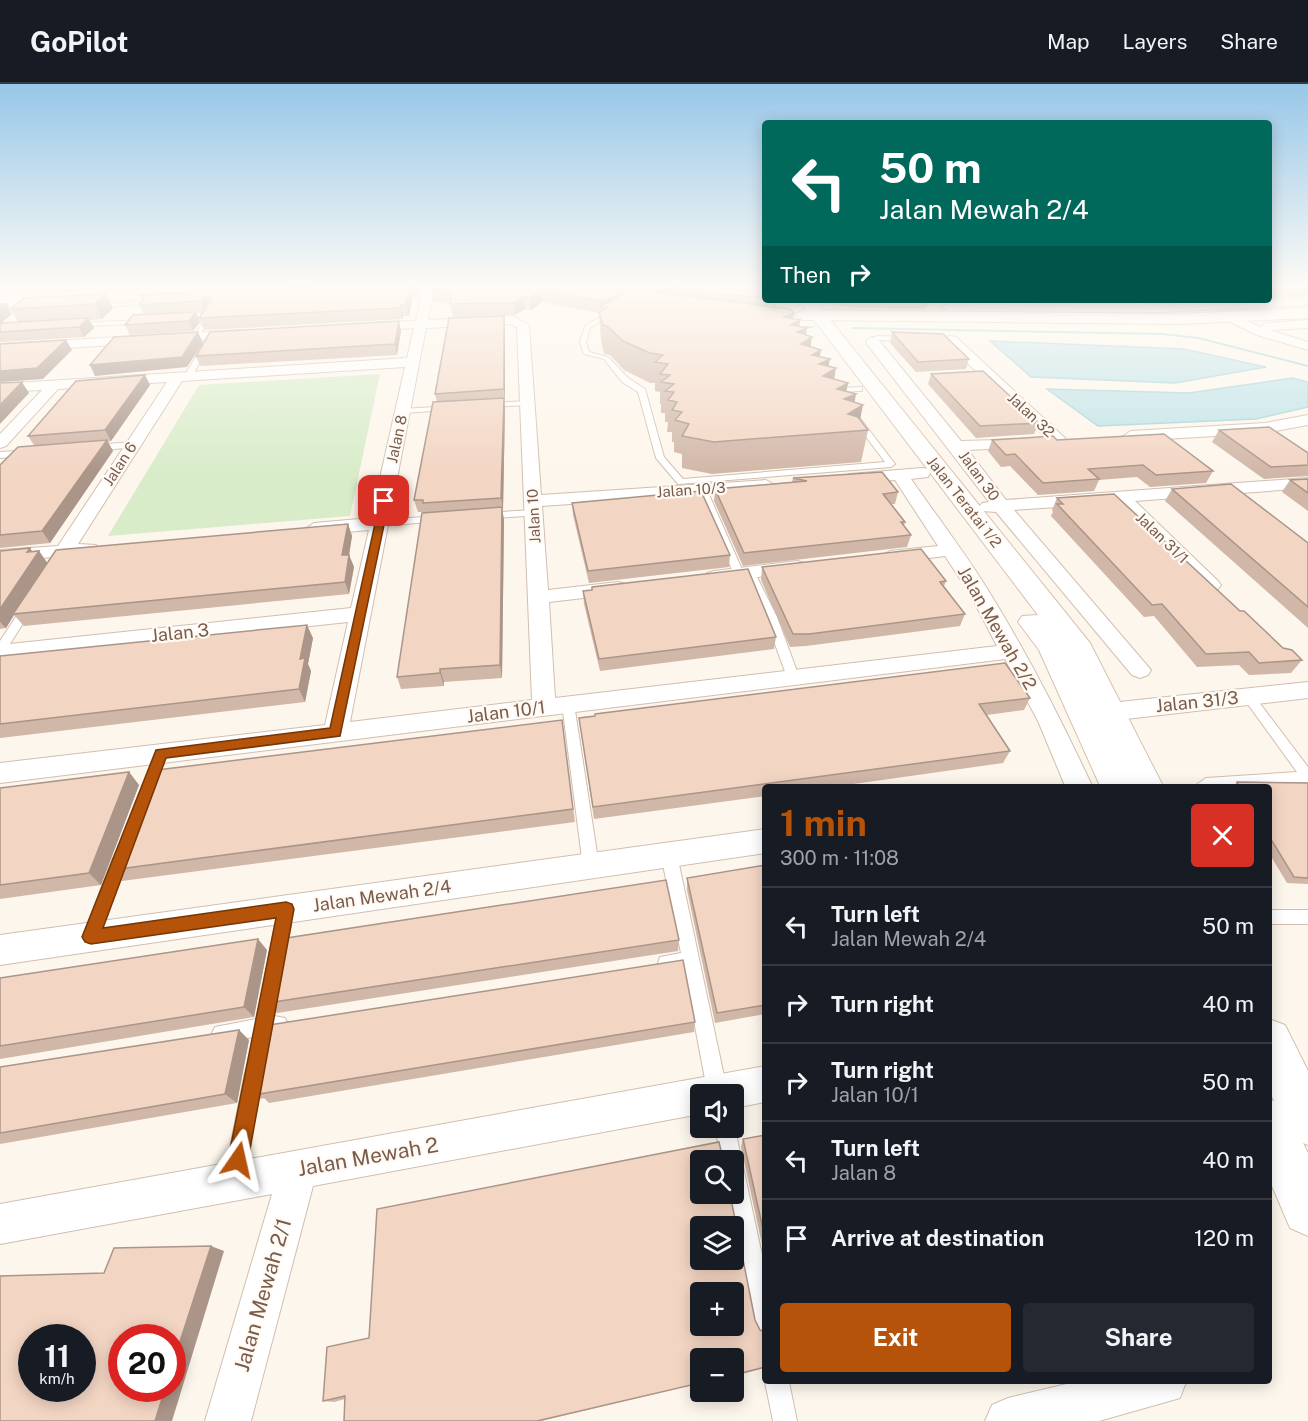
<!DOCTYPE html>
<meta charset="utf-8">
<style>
body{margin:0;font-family:"Public Sans",sans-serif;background:#242831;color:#f1f3f6;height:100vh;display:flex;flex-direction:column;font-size:22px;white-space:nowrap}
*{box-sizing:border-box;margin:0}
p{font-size:20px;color:#9ea1a6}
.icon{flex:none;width:33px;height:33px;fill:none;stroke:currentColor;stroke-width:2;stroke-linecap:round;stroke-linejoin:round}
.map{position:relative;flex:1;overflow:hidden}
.details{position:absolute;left:762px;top:700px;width:510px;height:600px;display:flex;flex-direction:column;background:#171b24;border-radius:6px;box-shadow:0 3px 15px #0003}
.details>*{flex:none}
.guide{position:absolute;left:762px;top:36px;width:510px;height:183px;border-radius:6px;box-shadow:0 3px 15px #0003;background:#00695c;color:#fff;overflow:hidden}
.tools{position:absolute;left:690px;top:1000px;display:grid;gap:12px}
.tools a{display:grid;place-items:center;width:54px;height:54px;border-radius:6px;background:#171b24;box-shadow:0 3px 15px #0003;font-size:30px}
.speed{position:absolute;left:18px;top:1240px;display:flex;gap:12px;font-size:30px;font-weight:700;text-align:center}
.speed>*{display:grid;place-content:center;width:78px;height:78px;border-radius:50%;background:#171b24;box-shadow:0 3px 15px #0003;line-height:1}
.speed small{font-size:15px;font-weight:400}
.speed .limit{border:9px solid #d22;background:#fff;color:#111}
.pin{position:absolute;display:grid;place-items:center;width:51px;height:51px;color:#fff;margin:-26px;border-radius:12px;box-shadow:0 3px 9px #0006}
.me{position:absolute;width:66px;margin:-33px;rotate:11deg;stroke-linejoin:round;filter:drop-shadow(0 0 4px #0008)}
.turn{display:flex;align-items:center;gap:21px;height:126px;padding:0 18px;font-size:27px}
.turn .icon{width:78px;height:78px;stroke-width:2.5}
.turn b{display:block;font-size:42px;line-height:51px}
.then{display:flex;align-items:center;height:57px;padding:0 18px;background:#0003;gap:12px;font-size:22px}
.round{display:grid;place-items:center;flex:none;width:63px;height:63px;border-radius:6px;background:#242831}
.overview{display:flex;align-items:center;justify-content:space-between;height:102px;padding:0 18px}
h1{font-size:36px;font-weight:700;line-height:45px;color:#b45309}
.action{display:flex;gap:12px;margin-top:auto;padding:12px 18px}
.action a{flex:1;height:69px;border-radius:6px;background:#b45309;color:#fff;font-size:24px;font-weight:700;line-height:69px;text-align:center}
.action a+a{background:#242831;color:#f1f3f6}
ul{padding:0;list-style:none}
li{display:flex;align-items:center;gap:18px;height:78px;padding:0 18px;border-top:2px solid #363941}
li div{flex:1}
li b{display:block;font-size:22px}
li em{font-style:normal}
header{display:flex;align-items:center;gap:36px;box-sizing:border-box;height:84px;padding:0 30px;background:#171b24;border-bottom:2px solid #363941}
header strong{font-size:28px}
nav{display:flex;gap:33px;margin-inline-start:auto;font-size:21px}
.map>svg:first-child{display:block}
.green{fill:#d8ecc9}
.water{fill:#bfe3e8;stroke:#a5d3da;stroke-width:1.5}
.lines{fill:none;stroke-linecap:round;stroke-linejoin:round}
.stream{fill:#a5d3da;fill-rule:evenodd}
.service-casing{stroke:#d1beb0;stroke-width:2}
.minor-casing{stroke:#d1beb0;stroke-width:2}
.tertiary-casing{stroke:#d1beb0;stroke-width:2}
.secondary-casing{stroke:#d6c0b0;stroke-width:2}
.service{fill:#fff;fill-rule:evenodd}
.minor{fill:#fff;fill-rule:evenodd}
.tertiary{fill:#fff;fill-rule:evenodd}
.secondary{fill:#fff;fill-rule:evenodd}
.wall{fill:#d1b7a8;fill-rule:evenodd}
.shaded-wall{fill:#aa9588}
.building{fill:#f3d5c3;stroke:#aa9588;stroke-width:1.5;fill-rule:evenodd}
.route{fill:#b45309;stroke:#753606;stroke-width:1.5}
.labels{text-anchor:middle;stroke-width:4.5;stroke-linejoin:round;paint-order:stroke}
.far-street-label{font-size:15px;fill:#7a5c4d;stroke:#fffaf3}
.street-label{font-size:18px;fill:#7a5c4d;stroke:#fffaf3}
.near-street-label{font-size:21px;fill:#7a5c4d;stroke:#fffaf3}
</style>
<header>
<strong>GoPilot</strong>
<nav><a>Map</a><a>Layers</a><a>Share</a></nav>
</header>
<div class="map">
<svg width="1308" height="1337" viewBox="0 0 1308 1337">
<rect width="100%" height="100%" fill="#fdf6ec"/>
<path class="green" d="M380 290 350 432 108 452 199 301Z"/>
<path class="water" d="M990 257 1184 265 1266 283 1175 299 1031 293Z
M1292 294 1308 298V323L1256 335 1098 342 1047 305 1189 309Z"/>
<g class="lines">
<path class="stream" d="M793 242H813L815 243 813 244H792Z
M852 243 1162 249 1198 253 1308 281V283L1198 255 1162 251 851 245Z"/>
<defs>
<path id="service" d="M760 202H765V207L763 206Z
M1132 216H1139L1150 224 1145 225Z
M162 217 160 220 95 223 92 221Z
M633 225 793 248 837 304 862 303V307H859L840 308 895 380 891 383 678 400 656 374 638 308 622 298 604 275 584 270 580 258 585 242 606 229ZM633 229 789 251 885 378 683 395 664 373 645 305 628 294 608 273 589 268 586 258 590 244 610 232Z
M210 227 215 228 197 254H193Z
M146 236 144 239 73 243 70 241 73 239Z
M877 252 908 253 911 255 908 257 878 256 870 258V256Z
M205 259 210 260 191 294H185L184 292Z
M531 317 532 319 528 321 488 323 484 321 488 319Z
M451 322V326H448L403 329 399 327 403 325Z
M133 358 136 359V363L93 367 89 364 93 361Z
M29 366 33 369 32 371 0 374V368Z
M702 403 707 406 744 490 743 492H735L734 490 697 406Z
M534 426 539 429 537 431 485 435 480 432 485 429Z
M439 432 444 435 442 437 380 442 375 439 380 436Z
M750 486 755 489 777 533 799 593 797 596H789L787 593 765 533 745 489Z
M29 518 35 521 4 569 0 570V557L25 519Z
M1248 608 1252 609 1308 683V698L1192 704 1206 694 1297 688 1244 615 1242 612Z
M568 616 574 620 599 782 596 787 591 788 586 787 583 782 562 620Z
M669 765 674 767 677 771 728 1011H708L684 884 666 887 660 885 658 879 660 873 681 869 661 771 664 767Z
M121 768 126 769 129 774 99 853 97 858 91 861 85 858 83 853 113 774 116 769Z
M286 818 292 820 294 825 285 873 283 879 277 881 271 879 269 873 278 825 280 820Z
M1269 826H1308V840H1269Z
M271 896 277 898 280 904 274 932 285 934 288 940 285 946 271 950 268 956 262 959 256 956 254 953 221 958 215 955 212 949 215 943 256 935 265 898Z
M254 980 261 982 263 989 244 1094 241 1101 234 1104 227 1101 224 1094 245 989 247 982Z
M734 1041 765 1185V1250L757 1247 754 1239 729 1110H734V1077H722L715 1044H734Z
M765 1298H789L797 1337H773Z"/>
<path id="minor" d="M424 202H435L428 236 512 232 529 241 541 411 766 396 775 401 766 406 542 422 548 506 618 498 625 500 628 504 625 508 618 510 549 518 555 614 997 562 970 510 945 472 890 479 880 473 890 467 938 462 895 396 850 400 841 395 850 390 922 384 928 385 930 389 928 393 911 395C938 434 967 471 991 511 1029 573 1062 637 1093 704H1066L1038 637 1005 575 0 699V679L325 641 348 538 0 575V561L351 524 369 446 314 451 305 445 314 439 371 434 405 283 182 297 78 460 96 461 99 465 96 469 0 478V466L58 462 167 298 58 305 6 362 0 364V350L42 306 0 308V300L407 274 414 244 366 247 360 243 366 239 416 237ZM510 240 517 243 532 616 350 638 426 244Z
M1308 215V221L1159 228 948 227 942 223 948 219 1159 220Z
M1230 229 1260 243 1266 239 1308 236V244L1269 246 1308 258V266L1257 251 1226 236V230Z
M242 246 248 250 246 253 0 268V260Z
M951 252 956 253 1065 354 1067 357 1065 360H1053L946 259V253Z
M872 253 877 254 961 357 1032 355 1034 358 1032 361 1026 363 968 366 1006 416 1308 394V404L1135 417 1218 497 1221 501 1218 505H1204L1116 419 1014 426 1151 586 1148 591 1140 594 1132 591 996 428 982 427 979 423 982 419 989 418 867 260 866 257Z
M1308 331V341L1265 349 1131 357 1123 352 1131 347 1265 339Z
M797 477 804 479 807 483 804 487 714 499 707 497 704 493 707 489 714 487Z
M1308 598V614L1091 639 1082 636 1079 630 1082 624 1091 621Z
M765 745V769L0 881V851Z
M765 982V1018L734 1024V1011H700V1030L313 1102 251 1337H205L272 1110 0 1160V1120Z
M1075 1298H1186L1180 1314 1099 1337H985L992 1321 1008 1314Z"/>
<path id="tertiary" d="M223 202H310L303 206 0 223V213Z
M1308 224V234L1179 240 803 236 795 231 803 226 1179 230Z"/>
<path id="secondary" d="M799 216H814L1090 559 1164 704H1101L1039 566 1018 538 1022 532 1038 531Z
M1269 935 1285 941 1308 987V1061L1303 1059 1308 1069V1152L1290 1144 1269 1095V1015L1274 1017 1269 1006Z"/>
</defs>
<use href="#service" class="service-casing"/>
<use href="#minor" class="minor-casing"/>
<use href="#tertiary" class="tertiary-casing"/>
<use href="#secondary" class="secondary-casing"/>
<use href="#service" class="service"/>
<use href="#minor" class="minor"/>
<use href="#tertiary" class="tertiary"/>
<use href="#secondary" class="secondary"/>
</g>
<path class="wall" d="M0 202H180L0 211Z
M305 202H418L419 209 418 215H412L409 232H403V235L204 246 199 234 203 229H196L200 238 193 247 130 251 125 241 144 231 139 221 143 217 140 211 305 203Z
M432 202H761L765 207V216H769V220L777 224 793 235 800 236 799 243 806 251 811 263 820 272 830 275 828 282 834 295 848 299 846 307 854 318 860 336 868 346 861 378 712 390 682 384V370L674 368V358H672V348H667L668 338H665V329H661V320H660V308L655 307V299H650L624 286 610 271 604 270 601 256 599 229 542 218 531 226 525 225 515 231 453 233 450 220 434 218 432 205Z
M1269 202H1308V213L1269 214Z
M106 210 113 224 102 235 89 236 94 244 84 253 0 258V241L18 238 11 225Z
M820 216H932L924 225 860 224 820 219Z
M964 216H1131V218L967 217Z
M1143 216H1211L1159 218H1145Z
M504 232 505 242V316H504L505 325 503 426H502L504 436 502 594 444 598V602L401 605 397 593 425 429V428H418L414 416 437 318 435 310Z
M399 237 401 247 397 271 200 282 196 272Z
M892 248 969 275 966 285 916 288 890 259Z
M931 290 1039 339 1034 350 976 354 928 300Z
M145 291 150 301 111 357 108 358 113 367 50 459 0 464V381L34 361 28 352Z
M1219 346 1308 369V392L1264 395 1212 358Z
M992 356H1057L1213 387 1206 399 1150 403 1137 393 1099 396 1094 407 1038 411 1010 382 1001 383 988 367Z
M793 394 898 408 895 420H891L905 438 904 442 911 451 907 463 743 482 714 417 715 405 792 398Z
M1308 395V427L1282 408 1290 396Z
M1172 405 1308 459V544L1165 417Z
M1057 414 1240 527 1283 564 1302 576 1291 589 1249 591 1239 581 1197 583 1154 532 1144 533 1051 432 1053 428 1052 426Z
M572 419 730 471 729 483 589 499 573 431Z
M348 440 352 452 349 471 354 483 349 510 24 542 14 531 6 544 0 545V467H39L47 479Z
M762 483 946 497 944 502 965 530 960 542 806 562 790 563 761 496Z
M592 503 776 553 774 565 600 587 584 520 583 507 592 506Z
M313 554 308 580 311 587 305 618 0 654V572Z
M1030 614 1024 626 987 631 1010 667 1003 679 825 704H765V712L594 735 579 634Z
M562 636 575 738 122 797 111 786Z
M129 688 139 701 101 801 0 815V704Z
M1237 698 1308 699V800L1287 799 1269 769V704H1232Z
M765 781V930L715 939 687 806V794Z
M679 856 678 867 277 929 267 919Z
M267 866 254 933 0 975V894Z
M695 938 694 948 269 1019 264 1014 261 1015 251 1006Z
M239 946 249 956 237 1019 0 1060V983Z
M765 1051V1174L741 1063 743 1055Z
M719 1058 722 1071 734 1072V1103V1077H700V1110H730L755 1236 760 1246 765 1248V1284L734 1292V1275H700V1299L541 1337H344L345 1315 334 1318 323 1317 327 1263 369 1254 377 1125ZM700 1143H734V1176H700ZM700 1209H734V1242H700Z"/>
<path class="shaded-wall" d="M416 202H418L419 209 418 215Z
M410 203 412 215 409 232 406 220Z
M541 206 542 218 531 226 529 214Z
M106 210 113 224 102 235 95 220Z
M206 213 210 225 206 229 201 217Z
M523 213 525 225 515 231 514 219Z
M618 213 606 224 601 223 600 217Z
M926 216H932L924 225Z
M7 220 12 230 0 240V225Z
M401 221 403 232V235L400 224Z
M196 228 200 238 193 247 189 237Z
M794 229 792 240 800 236 798 248 807 244 805 258 812 253 808 281 784 233Z
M504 232 505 242V316L504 305Z
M88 234 94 244 84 253 79 243Z
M399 237 401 247 397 271 395 260Z
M198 248 203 259 187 283 95 292 90 281Z
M66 256 72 266 43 295 0 298V287Z
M821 266 819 280 830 275 827 289 836 284 831 314 812 271Z
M145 291 150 301 111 357 105 346Z
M22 298 29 309 0 340V321Z
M848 299 845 315 856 310 853 327 863 321 858 346 845 347 837 305Z
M504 314 505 325 503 426 501 414Z
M107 356 113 367 50 459 42 447Z
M502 423 504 436 502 594 500 581Z
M348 440 352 452 347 484 342 471Z
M30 464 36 473 39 467 48 480 13 530 14 531 6 544 0 538V525Z
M349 471 354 483 349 510 345 498Z
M307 541 313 554 308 580 311 587 305 618 299 605 300 575Z
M440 585 444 598V602L440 589Z
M129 688 139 701 101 801 89 789Z
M258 855 267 866 254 933 244 923Z
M239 946 249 956 237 1019 225 1010Z
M211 1162 224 1167 172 1337H155L165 1305H172V1282Z"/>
<path class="building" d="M326 202H416V204L410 203 406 220 401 221 400 224 199 234 212 215 206 213 201 217 139 221 144 215 140 211Z
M432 202H652L655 205 668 209 632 205 618 206V213L600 217 541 206 529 214 523 213 514 219 450 220 452 208 432 205Z
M672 202H761L765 207V213L707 210Z
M632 205 790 225 794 229 784 233 800 236 791 241 807 244 797 248 812 253 801 260 821 266 812 271 830 275 819 280 836 284 823 292 848 299 837 305 856 310 844 315 863 321 848 330 858 333 868 346 714 358 682 352 689 340 675 336 682 328 672 326 677 318 668 316 674 308 665 307 674 300 661 298 670 291 660 290 668 280 655 278 663 271 650 269 623 257 608 243 603 241 599 228 606 224 599 223 628 208 618 206Z
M106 210 95 220 11 225 24 214Z
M0 220H7L0 225Z
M750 220H774L777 224Z
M196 228 189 237 125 241 133 231Z
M504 232V305L435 310 449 234Z
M88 234 79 243 0 248V241L2 239Z
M399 237 395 260 196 272 210 248Z
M198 248 182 273 90 281 114 253Z
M892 248 943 250 969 275 918 278Z
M66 256 37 284 0 287V260Z
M983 287 1039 339 980 342 931 290Z
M145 291 105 346 28 352 76 297Z
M22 298 0 321V299Z
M504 314 501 414 423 419V416H414L433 318Z
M1269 343 1308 369V381L1271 383 1219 346Z
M1164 350 1213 387 1156 391 1143 381 1088 385 1099 395 1043 399 1015 370 1006 371 992 356 1053 352 1057 356Z
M107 356 42 447 0 451V381L18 363Z
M882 388 898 408 883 410 905 438H901L911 451 744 469 715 405 807 397 793 394Z
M1308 395V409L1290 396Z
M1231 400 1308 459V523L1172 405Z
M701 407 730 471 588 487 572 419Z
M1114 410 1240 527H1244L1283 564 1292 566 1302 576 1259 579 1249 568 1206 570 1162 520 1152 521 1057 420H1063L1057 414Z
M502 423 500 581 440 585V589L397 593 422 429Z
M348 440 342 471H349L345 498 13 530 56 466Z
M30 464 27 468 39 467 0 525V467Z
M921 465 946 497 940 498 965 530 809 550H793L762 483Z
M748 485 776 553 599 575 583 507 592 506V503Z
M307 541 300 575 305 574 299 605 0 640V572Z
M1005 579 1030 614 979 620 1010 667 593 723 579 634 595 632V630Z
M562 636 573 725 111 786 149 687Z
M129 688 89 789 0 801V704Z
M1237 698 1308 699V794L1294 793 1269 752V704H1240Z
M765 781V921L717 929 687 794Z
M666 796 679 856 267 919 280 855Z
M258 855 244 923 0 962V894Z
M683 876 695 938 259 1010 260 1004 251 1006 263 942Z
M239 946 225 1010 0 1049V983Z
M765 1051V1154L743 1055Z
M719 1058 722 1071 734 1072V1101V1077H700V1110H730L755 1236 760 1246 765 1248V1283L734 1291V1275H700V1299L537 1337H344L345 1312 323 1317 327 1263 369 1254 377 1125ZM700 1143H734V1176H700ZM700 1209H734V1242H700Z
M211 1162 172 1282V1254H122V1305H165L155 1337H0V1192L104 1189 114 1164ZM32 1254H82V1305H32Z"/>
<linearGradient id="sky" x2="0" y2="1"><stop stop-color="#97c7e8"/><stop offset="0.52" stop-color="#fefbf6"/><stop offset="1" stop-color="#fefbf6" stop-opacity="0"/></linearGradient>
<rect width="1308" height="389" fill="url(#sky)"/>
<path class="route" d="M384 414 389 417 340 652 166 674 103 844 286 818 292 820 294 825 248 1076 245 1083 238 1086 231 1083 228 1076 276 834 91 860 85 858 82 853 156 666 330 644 380 417Z"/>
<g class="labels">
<g class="far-street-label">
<text transform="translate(1031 331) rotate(43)" y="5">Jalan 32</text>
<text transform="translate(397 355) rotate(-78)" y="5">Jalan 8</text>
<text transform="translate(120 380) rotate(-57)" y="5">Jalan 6</text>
<text transform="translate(979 392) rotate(54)" y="5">Jalan 30</text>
<text transform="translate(691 406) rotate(-4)" y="5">Jalan 10/3</text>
<text transform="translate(964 418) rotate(52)" y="5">Jalan Teratai 1/2</text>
<text transform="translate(534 432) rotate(-93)" y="5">Jalan 10</text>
<text transform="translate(1162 454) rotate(44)" y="5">Jalan 31/1</text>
</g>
<g class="street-label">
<text transform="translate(997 544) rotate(60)" y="6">Jalan Mewah 2/2</text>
<text transform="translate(180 549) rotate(-6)" y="6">Jalan 3</text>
<text transform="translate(1197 618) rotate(-6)" y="6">Jalan 31/3</text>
<text transform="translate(506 628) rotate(-7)" y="6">Jalan 10/1</text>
<text transform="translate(382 812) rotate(-8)" y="6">Jalan Mewah 2/4</text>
</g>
<g class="near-street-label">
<text transform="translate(368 1073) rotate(-10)" y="7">Jalan Mewah 2</text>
<text transform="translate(263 1211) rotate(-74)" y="7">Jalan Mewah 2/1</text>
</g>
</g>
</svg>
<div class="tools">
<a><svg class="icon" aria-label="sound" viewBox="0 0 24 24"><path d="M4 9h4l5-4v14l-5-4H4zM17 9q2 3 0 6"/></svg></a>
<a><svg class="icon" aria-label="search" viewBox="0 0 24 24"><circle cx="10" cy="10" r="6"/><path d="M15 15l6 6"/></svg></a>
<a><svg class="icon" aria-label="layers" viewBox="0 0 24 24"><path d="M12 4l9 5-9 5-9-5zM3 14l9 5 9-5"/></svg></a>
<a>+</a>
<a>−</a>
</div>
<div class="speed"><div>11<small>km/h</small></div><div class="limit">20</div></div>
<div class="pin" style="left:384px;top:417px;background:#d93025"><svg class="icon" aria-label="arrive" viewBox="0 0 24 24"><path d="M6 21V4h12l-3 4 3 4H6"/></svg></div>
<svg class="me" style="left:238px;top:1076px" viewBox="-20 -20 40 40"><path d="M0-17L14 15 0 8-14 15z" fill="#b45309" stroke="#fff" stroke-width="4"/></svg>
<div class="guide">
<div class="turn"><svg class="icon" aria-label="left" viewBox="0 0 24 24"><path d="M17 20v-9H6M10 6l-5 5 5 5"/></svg><div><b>50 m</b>Jalan Mewah 2/4</div></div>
<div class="then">Then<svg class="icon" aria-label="right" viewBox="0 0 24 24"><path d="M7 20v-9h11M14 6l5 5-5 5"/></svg></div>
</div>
<section class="details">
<div class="overview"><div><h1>1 min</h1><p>300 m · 11:08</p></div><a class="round" style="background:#d93025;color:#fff"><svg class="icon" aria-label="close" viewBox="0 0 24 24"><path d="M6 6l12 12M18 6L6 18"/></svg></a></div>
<ul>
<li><svg class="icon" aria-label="left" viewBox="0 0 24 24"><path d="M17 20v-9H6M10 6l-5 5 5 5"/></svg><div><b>Turn left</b><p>Jalan Mewah 2/4</p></div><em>50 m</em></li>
<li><svg class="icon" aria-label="right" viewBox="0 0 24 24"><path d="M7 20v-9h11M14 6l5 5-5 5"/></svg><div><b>Turn right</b></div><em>40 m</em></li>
<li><svg class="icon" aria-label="right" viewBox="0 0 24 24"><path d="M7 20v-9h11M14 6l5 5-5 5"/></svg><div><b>Turn right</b><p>Jalan 10/1</p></div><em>50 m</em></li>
<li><svg class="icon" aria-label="left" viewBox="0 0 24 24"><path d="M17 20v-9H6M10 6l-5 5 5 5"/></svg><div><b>Turn left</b><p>Jalan 8</p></div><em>40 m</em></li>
<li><svg class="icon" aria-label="arrive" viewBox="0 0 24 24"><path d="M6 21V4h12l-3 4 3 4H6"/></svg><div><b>Arrive at destination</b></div><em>120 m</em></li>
</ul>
<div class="action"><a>Exit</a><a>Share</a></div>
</section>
</div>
